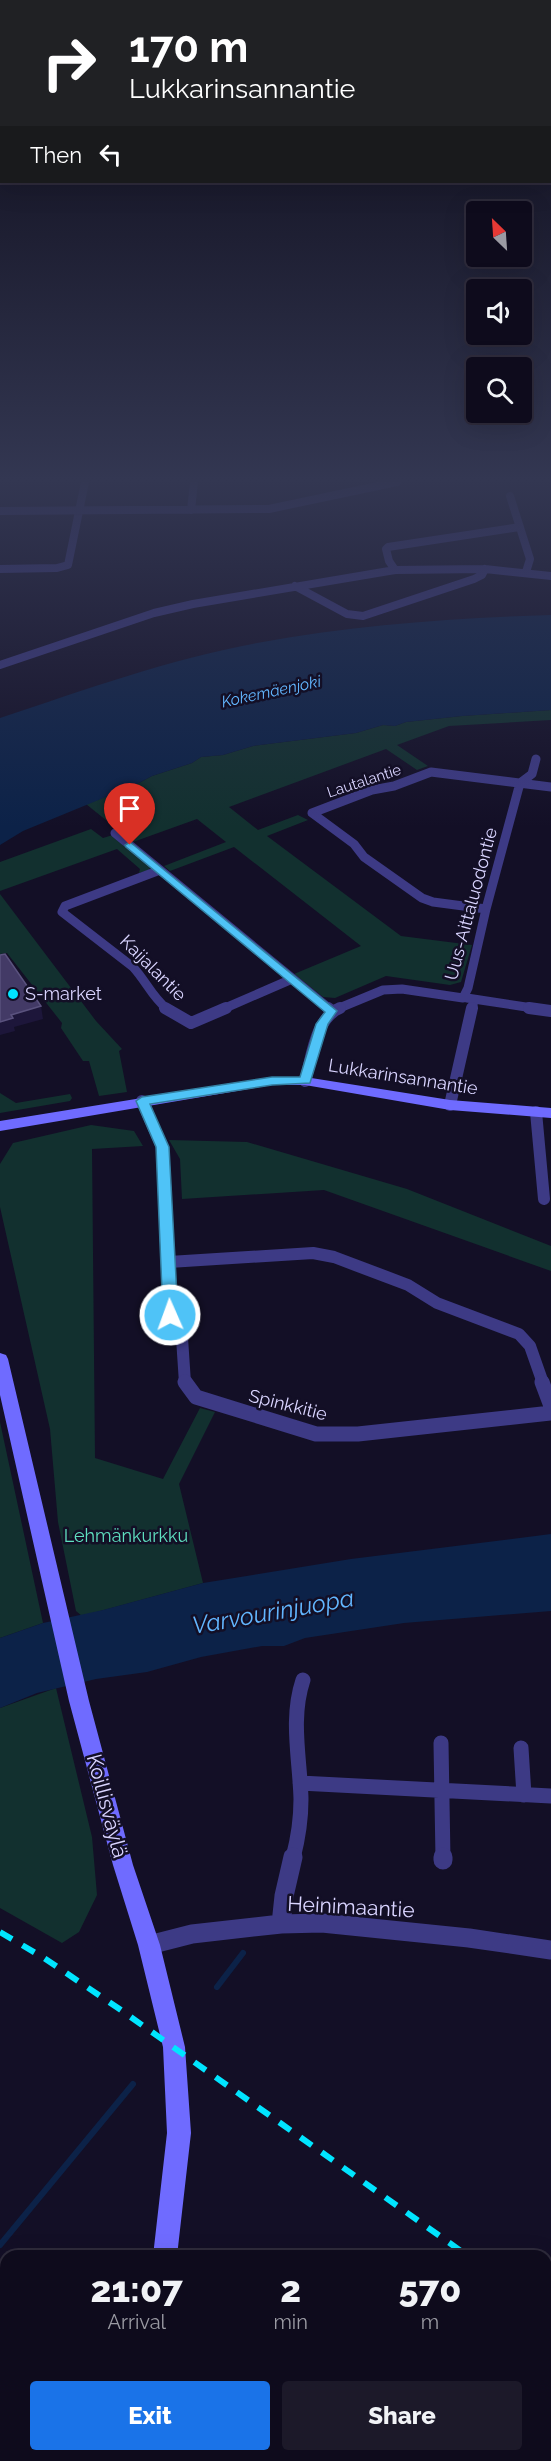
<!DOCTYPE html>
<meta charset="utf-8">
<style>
body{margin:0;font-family:Raleway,sans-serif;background:#1c1929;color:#f1f3f6;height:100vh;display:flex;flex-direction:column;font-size:22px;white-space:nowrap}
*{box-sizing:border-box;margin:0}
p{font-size:20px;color:#9b9ba3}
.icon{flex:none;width:33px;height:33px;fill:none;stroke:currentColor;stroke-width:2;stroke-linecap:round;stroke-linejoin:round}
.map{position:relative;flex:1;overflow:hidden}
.sheet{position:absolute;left:0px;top:2250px;width:552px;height:212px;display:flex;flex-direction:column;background:#0e0b1c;border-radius:18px 18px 0 0;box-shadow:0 6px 24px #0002,0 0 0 2px #2e2b3b}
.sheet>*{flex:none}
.top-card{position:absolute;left:0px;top:0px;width:552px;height:183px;box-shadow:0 6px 24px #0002,0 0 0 2px #2e2b3b;background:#202124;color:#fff;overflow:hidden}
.needle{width:39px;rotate:335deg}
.controls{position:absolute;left:466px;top:201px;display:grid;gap:12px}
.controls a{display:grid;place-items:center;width:66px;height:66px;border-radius:6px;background:#0e0b1c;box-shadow:0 6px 24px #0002,0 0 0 2px #2e2b3b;font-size:30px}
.pin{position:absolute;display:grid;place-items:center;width:51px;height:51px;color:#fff;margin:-62px -26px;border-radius:50% 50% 50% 0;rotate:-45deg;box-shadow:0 0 6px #0007}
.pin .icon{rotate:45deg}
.me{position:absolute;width:66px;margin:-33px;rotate:358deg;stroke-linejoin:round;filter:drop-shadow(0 0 4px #0008)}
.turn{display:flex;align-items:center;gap:21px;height:126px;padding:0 30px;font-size:27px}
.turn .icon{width:78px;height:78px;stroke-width:2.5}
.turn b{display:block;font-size:42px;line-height:51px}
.then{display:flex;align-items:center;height:57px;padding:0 30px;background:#0003;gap:12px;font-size:22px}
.eta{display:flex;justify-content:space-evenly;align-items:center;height:102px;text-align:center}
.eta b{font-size:36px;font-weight:800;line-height:42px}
.cta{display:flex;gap:12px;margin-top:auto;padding:12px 30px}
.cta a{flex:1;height:69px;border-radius:6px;background:#1a73e8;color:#fff;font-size:24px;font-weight:800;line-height:69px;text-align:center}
.cta a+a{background:#1c1929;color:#f1f3f6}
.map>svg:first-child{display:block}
.green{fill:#12302f}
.water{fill:#0c2248}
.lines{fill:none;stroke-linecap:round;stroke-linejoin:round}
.stream{stroke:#0c2248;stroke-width:6}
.street-far4{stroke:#3d3a85;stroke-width:8}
.street-far3{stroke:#3d3a85;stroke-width:9}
.street-far2{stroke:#3d3a85;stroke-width:12}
.street-far1{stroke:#3d3a85;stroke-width:15}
.street{stroke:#3d3a85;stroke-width:19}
.secondary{fill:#6f6bff;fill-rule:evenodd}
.rail{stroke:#00e5ff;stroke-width:6;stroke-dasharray:14 12;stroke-linecap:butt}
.shaded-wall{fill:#1d163a}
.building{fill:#433a66;stroke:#5a527e;stroke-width:1.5}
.route{fill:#4fc3f7;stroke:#337fa1;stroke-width:1.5}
.poi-dot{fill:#00e5ff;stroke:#130f26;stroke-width:2}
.labels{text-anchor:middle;stroke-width:5;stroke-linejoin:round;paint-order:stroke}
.far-street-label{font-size:15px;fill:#d9d4ff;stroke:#130f26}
.far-water-label{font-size:16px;font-style:italic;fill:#62b6ff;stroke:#130f26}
.street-label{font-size:18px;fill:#d9d4ff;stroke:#130f26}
.poi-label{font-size:18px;fill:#d9d4ff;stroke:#130f26;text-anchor:start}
.park-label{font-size:18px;fill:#5fe0c0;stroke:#130f26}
.near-street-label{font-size:21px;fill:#d9d4ff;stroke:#130f26}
.near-water-label{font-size:24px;font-style:italic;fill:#62b6ff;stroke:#130f26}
</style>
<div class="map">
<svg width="551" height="2461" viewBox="0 0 551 2461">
<rect width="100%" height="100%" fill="#130f26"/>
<path class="green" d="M551 710V720L449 726 397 745 428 766 417 770 386 749 229 807 258 830 298 815 308 820 267 836 401 936 472 945 461 982 450 985 386 976 335 998 323 997 294 974 361 946 234 847 170 871 164 866 226 842 197 819 133 842 86 804 135 785 152 776 192 763 201 757 223 755 253 746 356 733 383 725 395 726 406 722 462 716Z
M91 829 103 838 116 834 151 865 149 870 139 873 140 869 117 849 0 891V862Z
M0 894 96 1021 122 1049 119 1051 127 1092 99 1096 89 1061H83L61 1028 62 1023 7 953 0 954Z
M0 1093 16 1103 70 1094 72 1098 70 1101 0 1113Z
M91 1125 134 1131 143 1146 92 1149 95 1458 163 1479 200 1408 215 1412 179 1484 203 1583 82 1616 76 1611 58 1522 50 1429 0 1207V1164L13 1143Z
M169 1140 247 1142 407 1189 551 1246V1271L324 1190 182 1199 180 1159Z
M0 1422 43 1623 0 1638Z
M56 1688 92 1837 97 1895 79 1932 62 1943 0 1908V1708Z"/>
<path class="water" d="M551 615V710L462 716 406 722 395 726 383 725 356 733 253 746 223 755 201 757 192 763 152 776 135 785 23 831 0 845V718C84 690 170 659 257 643 355 625 452 618 551 615Z
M551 1534V1611L404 1623 305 1638 284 1646H262L201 1657 147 1672 96 1679 37 1693 0 1708V1638L43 1623 103 1610 203 1583 351 1559Z"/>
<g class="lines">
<path class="stream" d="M217 1987 243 1953
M0 2245 133 2084"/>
<path class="street-far4" d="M510 496 530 559 526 572
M191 510 194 482
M0 511 269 509 397 482
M0 569 57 568 68 565 85 482
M395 570 389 561 386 549 388 547 520 527
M295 586 347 614 363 616 474 579 482 575 485 569
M0 665 154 613 193 604 395 570 485 569 551 576"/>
<path class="street-far3" d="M115 833 330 1009
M160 870 65 906 62 912 133 967C146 981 152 997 167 1009
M486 909 433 902 422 898 364 857 354 844 312 813 372 790 394 786 431 772 551 787
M467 998 539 1009
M223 1009 292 979
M337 1009 383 990 402 989 463 998 468 988 486 909 520 783 532 774 536 759
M472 1009 474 1000"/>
<path class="street-far2" d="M165 1008 191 1023 226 1008
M328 1008 332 1011
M529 1008 551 1011
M305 1081C312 1058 315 1018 340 1008
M142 1101 162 1147 170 1315 182 1338 185 1383
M450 1105 472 1008
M536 1112 544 1199
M169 1262 313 1253 334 1257 408 1285 437 1303 519 1334 530 1346 543 1383"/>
<path class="street-far1" d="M185 1382 196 1397 316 1434H358L551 1413
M542 1382 551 1406
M441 1743 443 1858
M521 1748 524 1795
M300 1783 551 1796
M293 1858C298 1839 301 1819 301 1799 300 1759 290 1719 303 1680"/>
<path class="street" d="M443 1857V1860
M281 1924 284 1896 293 1857
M149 1945 192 1934 281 1924 322 1923 469 1938 551 1950
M526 2456 551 2460"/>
<path class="secondary" d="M272 1077H305L450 1100 551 1108V1118L450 1110 305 1085H272L0 1131V1121Z
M0 1353 6 1355 8 1359 89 1701 133 1865 160 1945 185 2047 191 2133 177 2256H153L167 2133 163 2047 138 1945 113 1865 69 1701 0 1395Z
M110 2456H136L134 2461H108Z"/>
<path class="rail" d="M0 1932 44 1958 118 2008 468 2256
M546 2313 551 2316"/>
</g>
<path class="shaded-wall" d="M41 1006 43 1019 14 1027 15 1031 0 1035V1022L11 1015Z"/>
<path class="building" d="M5 954 41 1006 11 1015 13 1018 0 1022V955Z"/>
<linearGradient id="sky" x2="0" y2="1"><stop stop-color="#0a0815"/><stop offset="0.58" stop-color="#333752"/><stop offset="1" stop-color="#333752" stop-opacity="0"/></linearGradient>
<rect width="551" height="827" fill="url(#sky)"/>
<path class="route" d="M130 842 337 1011 328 1024 310 1083 272 1085 150 1104 169 1147 178 1315 170 1320 163 1315 156 1147 136 1101 142 1097 272 1077H300L316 1024 325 1012 126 847 125 845Z"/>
<circle class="poi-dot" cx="13" cy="994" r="6"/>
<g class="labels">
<g class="far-street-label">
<text transform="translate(364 781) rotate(-18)" y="5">Lautalantie</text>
</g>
<g class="far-water-label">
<text transform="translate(271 691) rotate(-12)" y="6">Kokemäenjoki</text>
</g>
<g class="street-label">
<text transform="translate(471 904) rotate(-75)" y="6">Uus-Aittaluodontie</text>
<text transform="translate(153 968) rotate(45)" y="6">Kaijalantie</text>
<text transform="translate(403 1077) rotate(9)" y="6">Lukkarinsannantie</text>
<text transform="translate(288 1405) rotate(14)" y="6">Spinkkitie</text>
</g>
<g class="poi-label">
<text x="25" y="1000">S-market</text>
</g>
<g class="park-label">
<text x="126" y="1542">Lehmänkurkku</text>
</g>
<g class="near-street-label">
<text transform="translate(107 1806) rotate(75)" y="7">Koillisväylä</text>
<text transform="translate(351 1907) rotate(3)" y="7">Heinimaantie</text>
</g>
<g class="near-water-label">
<text transform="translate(273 1612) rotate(-10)" y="8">Varvourinjuopa</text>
</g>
</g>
</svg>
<div class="controls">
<a><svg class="needle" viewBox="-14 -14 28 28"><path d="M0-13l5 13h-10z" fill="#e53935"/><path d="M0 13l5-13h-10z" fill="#9b9ba3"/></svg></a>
<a><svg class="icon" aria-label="sound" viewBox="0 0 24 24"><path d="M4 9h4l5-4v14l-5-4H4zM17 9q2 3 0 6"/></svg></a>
<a><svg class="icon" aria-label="search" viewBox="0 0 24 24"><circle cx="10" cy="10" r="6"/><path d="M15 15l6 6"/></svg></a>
</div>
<div class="pin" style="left:130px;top:845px;background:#d93025"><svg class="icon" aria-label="arrive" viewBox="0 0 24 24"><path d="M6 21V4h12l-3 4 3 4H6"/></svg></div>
<svg class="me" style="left:170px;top:1315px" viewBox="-20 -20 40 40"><circle r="17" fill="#4fc3f7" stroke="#fff" stroke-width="3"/><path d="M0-11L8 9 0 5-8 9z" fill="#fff"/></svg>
<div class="top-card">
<div class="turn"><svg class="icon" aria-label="right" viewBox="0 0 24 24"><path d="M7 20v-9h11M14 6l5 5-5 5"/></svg><div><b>170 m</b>Lukkarinsannantie</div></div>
<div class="then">Then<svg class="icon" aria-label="left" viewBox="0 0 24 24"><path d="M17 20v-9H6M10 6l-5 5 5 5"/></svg></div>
</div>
<section class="sheet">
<div class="eta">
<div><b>21:07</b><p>Arrival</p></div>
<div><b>2</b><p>min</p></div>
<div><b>570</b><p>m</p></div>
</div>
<div class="cta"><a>Exit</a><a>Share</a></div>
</section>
</div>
